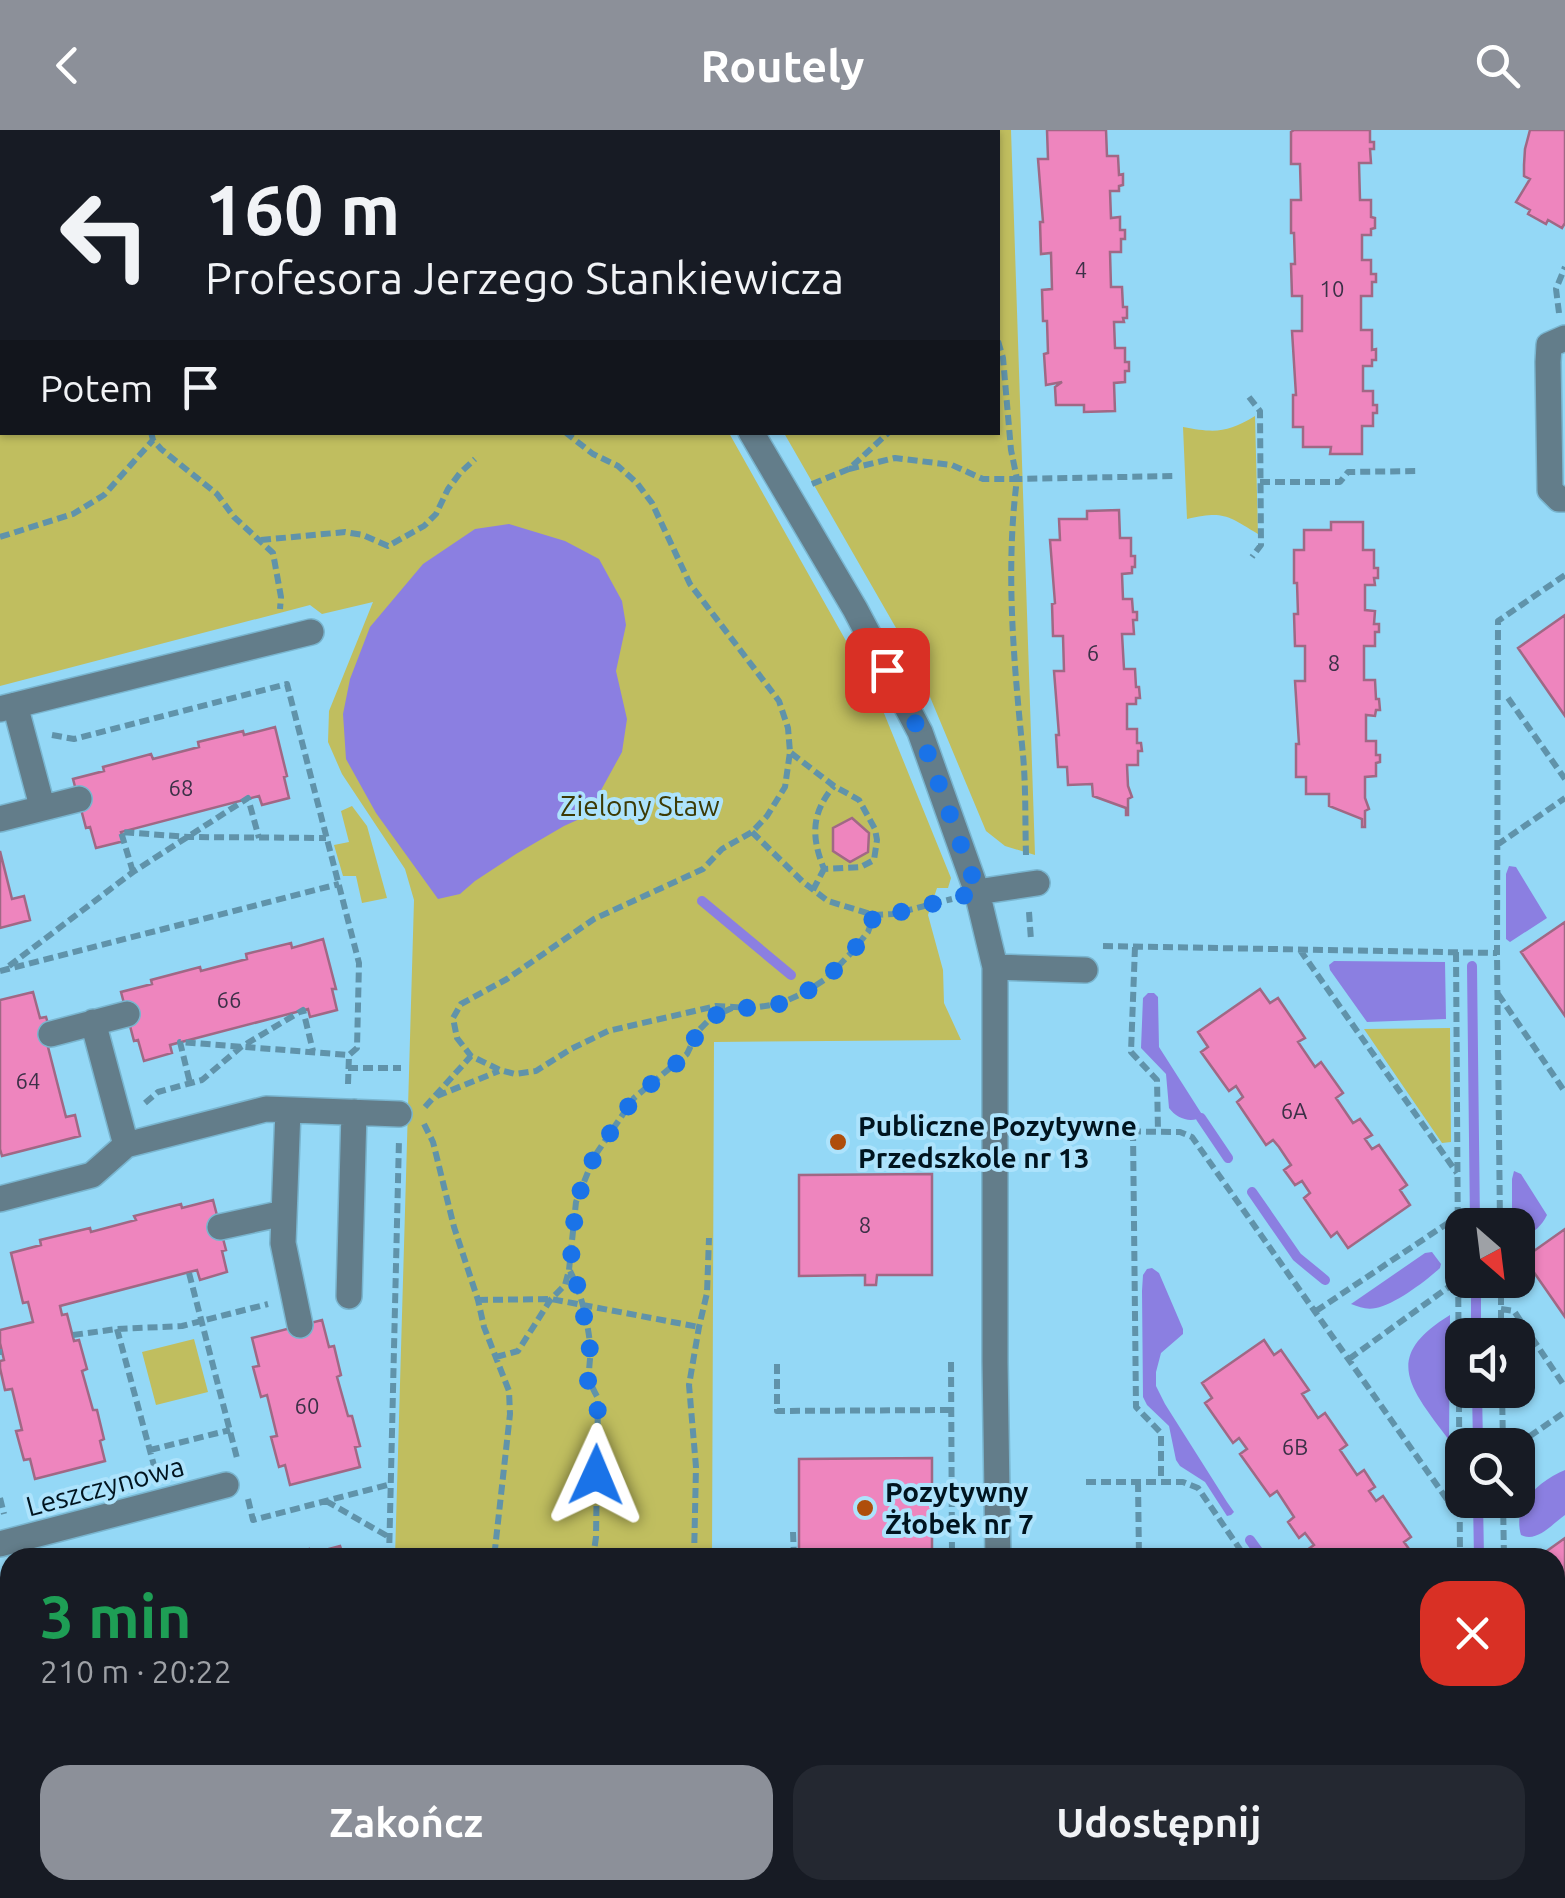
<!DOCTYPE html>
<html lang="pl">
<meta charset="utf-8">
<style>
body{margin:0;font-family:Ubuntu,sans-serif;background:#242831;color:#f1f3f6;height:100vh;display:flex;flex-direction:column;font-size:38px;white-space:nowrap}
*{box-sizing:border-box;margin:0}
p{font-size:32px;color:#9ea1a6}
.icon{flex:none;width:55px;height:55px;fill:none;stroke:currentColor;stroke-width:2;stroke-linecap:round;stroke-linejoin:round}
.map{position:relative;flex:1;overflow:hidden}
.panel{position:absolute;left:0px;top:1418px;width:1565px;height:352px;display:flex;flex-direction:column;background:#171b24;border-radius:30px 30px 0 0;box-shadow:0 2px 8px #0004}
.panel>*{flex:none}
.banner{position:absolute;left:0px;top:0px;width:1000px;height:305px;box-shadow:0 2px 8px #0004;background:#171b24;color:#f1f3f6;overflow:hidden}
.needle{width:65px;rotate:152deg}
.fabs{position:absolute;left:1445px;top:1078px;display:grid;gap:20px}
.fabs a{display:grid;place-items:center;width:90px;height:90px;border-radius:20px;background:#171b24;box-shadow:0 2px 8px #0004;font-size:50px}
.pin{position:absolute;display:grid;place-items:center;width:85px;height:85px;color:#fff;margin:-42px;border-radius:20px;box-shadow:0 5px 15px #0006}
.me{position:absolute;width:110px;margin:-55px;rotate:1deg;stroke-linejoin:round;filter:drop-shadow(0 0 8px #0008)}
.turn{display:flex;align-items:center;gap:35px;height:210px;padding:0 40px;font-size:45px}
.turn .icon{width:130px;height:130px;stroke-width:2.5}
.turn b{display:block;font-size:70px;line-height:85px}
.then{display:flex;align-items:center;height:95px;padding:0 40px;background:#0003;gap:20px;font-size:38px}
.round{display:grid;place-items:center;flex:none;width:105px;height:105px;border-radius:30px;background:#242831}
.overview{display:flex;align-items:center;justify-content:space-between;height:170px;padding:0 40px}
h1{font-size:60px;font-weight:700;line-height:75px;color:#1e9e55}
.action{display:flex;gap:20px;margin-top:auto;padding:20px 40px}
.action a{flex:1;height:115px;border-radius:30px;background:#8c9099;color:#fff;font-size:40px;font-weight:700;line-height:115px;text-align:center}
.action a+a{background:#242831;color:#f1f3f6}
header{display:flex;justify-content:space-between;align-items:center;height:130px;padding:0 40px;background:#8c9099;color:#fff;font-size:45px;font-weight:700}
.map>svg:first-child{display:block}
.green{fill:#c0be5f}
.water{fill:#8b7fe1}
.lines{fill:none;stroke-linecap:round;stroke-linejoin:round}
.stream{stroke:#8b7fe1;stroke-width:10}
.building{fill:#ee85be;stroke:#a06885;stroke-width:2.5}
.minor-casing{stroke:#79b5cf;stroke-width:28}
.path{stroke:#6093aa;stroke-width:6;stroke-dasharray:10 5;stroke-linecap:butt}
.minor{stroke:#637d8a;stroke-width:25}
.route{stroke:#1a73e8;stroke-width:18;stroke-dasharray:0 32.4}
.poi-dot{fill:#af4e0b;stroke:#ade3fc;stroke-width:4}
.labels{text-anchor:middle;stroke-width:8;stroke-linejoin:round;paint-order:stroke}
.number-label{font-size:22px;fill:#3c3047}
.park-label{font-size:28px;fill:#3c3a04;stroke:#ade3fc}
.poi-label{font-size:28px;font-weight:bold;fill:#00141f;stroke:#ade3fc;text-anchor:start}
.street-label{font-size:28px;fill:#00141f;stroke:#ade3fc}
</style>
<header><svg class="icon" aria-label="back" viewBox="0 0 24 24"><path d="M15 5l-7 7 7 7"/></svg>Routely<svg class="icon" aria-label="search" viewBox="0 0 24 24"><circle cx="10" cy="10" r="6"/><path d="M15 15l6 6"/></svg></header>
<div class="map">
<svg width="1565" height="1768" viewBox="0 0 1565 1768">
<rect width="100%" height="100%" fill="#94d8f6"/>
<path class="green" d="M85 0H560L561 2H81Z
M748 0H1011L1035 725 1005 716 986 701 915 531 784 303 998 302V2H749Z
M2 57V302L729 303 877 566 951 748 948 758H937L928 785 943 840 944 873 961 910 714 912 712 1427H395L414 770 405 739 342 644 328 612 329 581 373 472 322 484 310 475 0 556V59Z
M1255 286 1258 404C1226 385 1224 381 1187 389L1183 297C1215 303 1227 303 1255 286Z
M352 676 367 696 387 768 362 773 356 746H343L334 715 349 712 341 681Z
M1450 898 1451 1012 1442 1013 1364 899Z
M194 1209 208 1262 156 1275 142 1222Z"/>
<path class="water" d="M509 394 565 411 599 429 622 471 626 495 616 541 627 589 622 622 600 662 595 682 564 696 516 724 475 751 460 764 438 769 376 683 346 629 343 584 350 549 370 497 423 434 475 399Z
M1509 736 1516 737 1547 788 1510 812 1506 809V744Z
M1334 831 1445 832 1446 889 1367 892 1330 840 1329 835Z
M1148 863H1154L1158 867 1159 917 1203 986C1192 994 1177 989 1169 978L1166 944 1141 918 1143 868Z
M1514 1041 1521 1044 1547 1085C1541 1097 1531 1106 1518 1108V1095H1512V1049Z
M1432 1122 1441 1134 1440 1138C1426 1151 1394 1175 1376 1178 1366 1180 1360 1177 1351 1174L1425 1123Z
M1152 1138 1159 1143 1183 1199V1204L1161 1223 1156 1242V1256L1165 1274 1227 1372 1234 1382 1231 1385 1227 1386 1205 1352 1180 1336 1176 1330 1169 1296 1147 1275 1143 1267 1142 1161 1143 1145 1147 1139Z
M1450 1185 1449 1310C1410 1258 1381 1227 1450 1185Z
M1565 1340V1385C1552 1394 1537 1413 1521 1405 1512 1374 1539 1351 1565 1340Z"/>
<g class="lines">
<path class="stream" d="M702 771 791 845
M1472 836 1475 1095
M1201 988 1228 1028
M1252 1062 1297 1127 1325 1150
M1476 1150V1205
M1477 1260 1478 1315
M1478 1370 1479 1428
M1250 1410 1263 1428
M1253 1760 1259 1768"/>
</g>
<path class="building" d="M1047 0H1106L1107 26H1118L1119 45 1123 44V55L1119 56V61H1110L1111 88 1120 87V100H1125V109H1121V122H1110L1111 157H1122L1123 177H1127V188H1123L1124 192H1114L1115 218H1125V232H1129V241H1125V252L1114 253 1115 281 1084 282V275H1056L1055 257 1062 252 1046 255 1044 224 1048 223 1047 191H1043L1042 160 1052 159 1051 123 1041 124 1040 92H1043L1038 29H1048Z
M1294 0H1370V12H1374V19H1370L1371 33H1359L1360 70H1371V87L1375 88V98L1371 99V105H1362V130H1371V144H1376V152H1372V166H1361V200H1372V220L1376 219V230H1372V236H1363V261H1373V275H1377V283H1373V296H1362V324H1330L1331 317H1303V297H1293V265H1296L1292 201H1302V166H1292L1291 134H1295L1294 103H1291V70H1301L1300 34H1291V2Z
M1530 0H1565V93L1562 98 1548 90 1546 94 1528 84 1530 80 1516 72 1530 49 1524 46V35L1525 19Z
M1119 380 1120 408H1131V426H1135V437H1132V443L1122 444 1123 469H1132L1133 482H1137V490H1133L1134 504H1122L1124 539H1135L1136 557H1139L1140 568H1136V574H1127V599H1137V613H1141L1142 621H1138V635H1127L1128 656 1132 667 1128 669V685H1126V678L1093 666 1092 654 1068 655 1067 637H1058L1056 605H1059L1054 541H1064L1063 506H1053L1052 474 1055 473 1050 410H1060L1059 389H1087V381Z
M1331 392H1363V420H1374V438H1378V448H1374L1375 455H1365V480L1375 481 1374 494H1379V502H1375V516H1364V550H1375L1376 569H1379L1380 580H1376L1375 586 1366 585V611H1376V625H1380V632L1376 633V646L1365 647V668L1369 679 1365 681V697H1362V689L1329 676V664H1306V647H1296V614H1299L1295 551H1305V516H1295L1294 484H1298L1297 453H1294V420H1304V400H1331Z
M1565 485V586L1518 518Z
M275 597 287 646 284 647 289 668 262 675 259 666 121 702 124 711 96 718 90 697 86 698 73 649 104 641 103 637 151 624 153 629 199 617 198 612 243 601 244 605Z
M852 688 869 703 868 722 850 732 833 721V698Z
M0 721 12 769 24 766 30 790 0 798Z
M1565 792V886L1521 822Z
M323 809 336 859H332L337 880 310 887 308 879 170 915 172 923 144 931 138 910 134 911 121 862 152 854 151 850 200 837 201 841 247 829 246 824 291 813 292 818Z
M1260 859 1270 873 1278 868 1305 908 1298 912 1315 937 1321 932 1343 963 1336 968 1353 993 1360 989 1372 1005 1365 1009 1372 1019 1379 1015 1407 1055 1400 1060 1410 1075 1348 1118 1337 1102 1331 1107 1304 1068 1310 1063 1302 1051 1295 1055 1284 1040 1291 1035 1279 1017 1273 1010 1266 1015 1237 972 1243 967 1236 956 1229 961 1201 922 1208 917 1198 902Z
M33 862 40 888 46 887 51 904 53 915 48 917 66 987 75 985 80 1006 2 1026 0 1019V870Z
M932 1044V1145H877L876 1155H865V1145L799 1146V1045Z
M213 1070 226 1120 222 1121 227 1142 200 1150 197 1140 60 1176 62 1185 67 1184 74 1211 79 1210 87 1239 82 1241 93 1280H97L104 1309 100 1311 105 1331 35 1349 30 1329 24 1330 16 1301 22 1300 12 1259 5 1260 0 1238V1231L4 1230 0 1213V1200L33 1192 28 1172 23 1173 11 1123 41 1115 40 1110 90 1098 91 1102 136 1090 134 1086 181 1074 182 1078Z
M1565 1099V1187L1524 1128Z
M322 1190 329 1217 334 1216 341 1245 337 1247 348 1286H352L360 1316 355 1317 360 1337 290 1355 285 1335 279 1337 271 1307 277 1306 267 1265 261 1267 253 1237 259 1236 252 1208Z
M1264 1210 1274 1225 1281 1220 1309 1260 1302 1264 1318 1288 1325 1283 1347 1315 1340 1320 1357 1345 1364 1340 1375 1357 1369 1361 1376 1371 1383 1366 1411 1407 1404 1412 1414 1426 1412 1428H1313L1307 1420 1314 1415 1305 1403 1299 1408 1288 1392 1294 1387 1277 1361 1270 1366 1240 1324 1247 1319 1239 1308 1233 1313 1205 1273 1212 1268 1202 1253Z
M932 1328V1428H799V1329Z
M1565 1408V1487L1555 1473V1428H1537Z
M340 1416 344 1428H278L309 1419 310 1424Z
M251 1760H338L339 1768H251Z
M1313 1760H1411L1407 1763 1410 1768H1314L1317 1766Z"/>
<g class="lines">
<defs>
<path id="minor" d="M579 0 580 2
M31 2 34 0
M0 24 2 22
M1565 208 1549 215 1548 232 1550 360 1559 369H1565
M751 302 855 479 920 602 977 762 995 837V1232L998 1428
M15 575 42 676
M0 579 311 502
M0 689 79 669
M977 762 1037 753
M995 837 1085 840
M93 892 126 1015
M51 904 127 884
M288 980 283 1113 300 1195
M0 1069 92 1045 126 1015 266 979 399 984
M220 1097 284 1083
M349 1166 354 982
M0 1414 226 1355
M0 1548 10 1585
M0 1662 10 1660
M158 1760V1768
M1005 1760V1768"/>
</defs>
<use href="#minor" class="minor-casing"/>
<path class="path" d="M335 0 342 2
M972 0V2
M69 2 74 0
M1559 183 1556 159 1565 137
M998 211 1003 228 1011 320 1017 349 1174 346
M0 238 2 237
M1249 267 1260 281 1261 415 1252 427
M151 302 153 310 161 319 217 364 234 387 273 423 281 467 280 479
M565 302 593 324 618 336 637 353 652 373 690 454 779 571 788 598 790 622 785 657 767 686 752 702 722 719 703 739 594 789 507 849 461 874 453 888 457 908 471 926 500 940 515 944 536 941 571 919 608 901 716 876 751 878 779 874 806 862 827 848 852 822 868 802 874 785
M849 339 895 328 952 335 983 349H1017C1005 441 1014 533 1023 625 1026 658 1025 692 1026 725
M1260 352H1340L1348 342 1419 341
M812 354 849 339 889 302
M0 407 73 384 104 365 153 310
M261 410 345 402 363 405 388 416 424 396 436 384 448 359 460 343 475 329
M1508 568 1565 649
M52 605 74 609 287 554 359 833 357 918 349 925 180 912 190 953
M791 623 834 656 859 670 875 699 877 710 874 730 861 737 824 739C811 707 811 683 834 656
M752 702 803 752 828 771 874 785 893 784 952 769
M1497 715 1565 668
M133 742 121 702 189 707 326 708
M813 760 824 739
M1029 782 1031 810
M1103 816 1497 823
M1135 817 1131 922 1157 950 1158 1001
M1300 820 1457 1043
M1456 822 1460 1428
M9 836 133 742 248 668 259 708
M0 841 339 754
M1498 864 1565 962
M348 938H401
M348 954 349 925
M437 966 499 941
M145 973 158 962 202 950 241 917 303 880 313 921
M425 977 471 926
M424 994 433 1012 454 1097 478 1170 484 1197 509 1261 510 1284 494 1428
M1086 1001 1180 1002 1192 1007 1458 1385
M1133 1001 1136 1277 1161 1303V1351
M1500 1095 1497 823 1498 491 1565 445
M570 1141C581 1162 587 1189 590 1213 592 1239 583 1243 598 1268L596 1407 593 1428
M189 1143 237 1328
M1501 1150V1205
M478 1170 551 1169 699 1197
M1501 1179 1514 1181 1565 1257
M1316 1181 1457 1087
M117 1199 156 1343
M73 1205 117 1199 182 1196 268 1174
M0 1222H2
M496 1227 518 1221 551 1169 565 1155 569 1140 576 1072 594 1027 634 968 687 924 698 901 712 887 732 878
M1349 1229 1457 1151
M951 1232 952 1428
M777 1234V1281L951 1280
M1502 1260 1503 1315
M1517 1315 1565 1282
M150 1320 230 1300
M1086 1352H1183L1198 1358 1246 1428
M1138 1352 1139 1428
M0 1368 4 1384
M248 1369 253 1390 391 1354
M1503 1370 1504 1428
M326 1371 389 1407
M793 1402 794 1428
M389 1428 399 1009
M694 1428 696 1337 689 1255 699 1197 707 1163 709 1108
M0 1477 10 1515
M1233 1760 1239 1768
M1463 1760V1768"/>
<use href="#minor" class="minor"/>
</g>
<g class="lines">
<path class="route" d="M596 1345 598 1268 588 1252 590 1214 577 1154 570 1140 576 1072 594 1027 634 968 688 924 698 901 712 887 733 877 751 878 779 874 806 862 827 848 852 822 868 802 874 785 893 784 978 762 920 602 887 540"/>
</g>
<g class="poi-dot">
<circle cx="838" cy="1012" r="10"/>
<circle cx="865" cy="1378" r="10"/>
</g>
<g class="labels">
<g class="number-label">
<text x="1081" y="148">4</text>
<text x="1332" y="167">10</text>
<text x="1093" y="531">6</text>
<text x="1334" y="541">8</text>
<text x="181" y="666">68</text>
<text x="229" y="878">66</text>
<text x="28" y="959">64</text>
<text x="1294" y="989">6A</text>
<text x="865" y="1103">8</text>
<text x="307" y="1284">60</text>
<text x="1295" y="1325">6B</text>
</g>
<g class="park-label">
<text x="640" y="686">Zielony Staw</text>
</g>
<g class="poi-label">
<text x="858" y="1006">Publiczne Pozytywne<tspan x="858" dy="32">Przedszkole nr 13</tspan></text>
<text x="885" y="1372">Pozytywny<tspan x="885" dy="32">Żłobek nr 7</tspan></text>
</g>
<g class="street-label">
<text transform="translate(105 1356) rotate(-15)" y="10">Leszczynowa</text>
</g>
</g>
</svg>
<div class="fabs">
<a><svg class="needle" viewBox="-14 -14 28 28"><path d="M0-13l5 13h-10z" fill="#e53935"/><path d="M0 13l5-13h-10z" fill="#9ea1a6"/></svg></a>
<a><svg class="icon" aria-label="sound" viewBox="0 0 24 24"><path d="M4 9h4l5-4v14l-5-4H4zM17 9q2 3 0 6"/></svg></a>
<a><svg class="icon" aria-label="search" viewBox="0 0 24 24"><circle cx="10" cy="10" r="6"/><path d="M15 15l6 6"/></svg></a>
</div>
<div class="pin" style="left:887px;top:540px;background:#d93025"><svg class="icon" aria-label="arrive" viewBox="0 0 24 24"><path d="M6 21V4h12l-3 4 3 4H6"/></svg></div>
<svg class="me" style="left:596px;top:1345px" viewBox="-20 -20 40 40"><path d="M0-17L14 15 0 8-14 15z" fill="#1a73e8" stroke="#fff" stroke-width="4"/></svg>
<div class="banner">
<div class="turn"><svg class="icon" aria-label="left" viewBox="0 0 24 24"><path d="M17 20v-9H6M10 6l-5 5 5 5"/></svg><div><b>160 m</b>Profesora Jerzego Stankiewicza</div></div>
<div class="then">Potem<svg class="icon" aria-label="arrive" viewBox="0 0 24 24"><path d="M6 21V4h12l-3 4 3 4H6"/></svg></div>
</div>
<section class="panel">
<div class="overview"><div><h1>3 min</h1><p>210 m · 20:22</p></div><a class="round" style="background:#d93025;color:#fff"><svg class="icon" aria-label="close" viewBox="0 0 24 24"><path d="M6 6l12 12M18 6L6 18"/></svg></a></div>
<div class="action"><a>Zakończ</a><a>Udostępnij</a></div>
</section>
</div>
